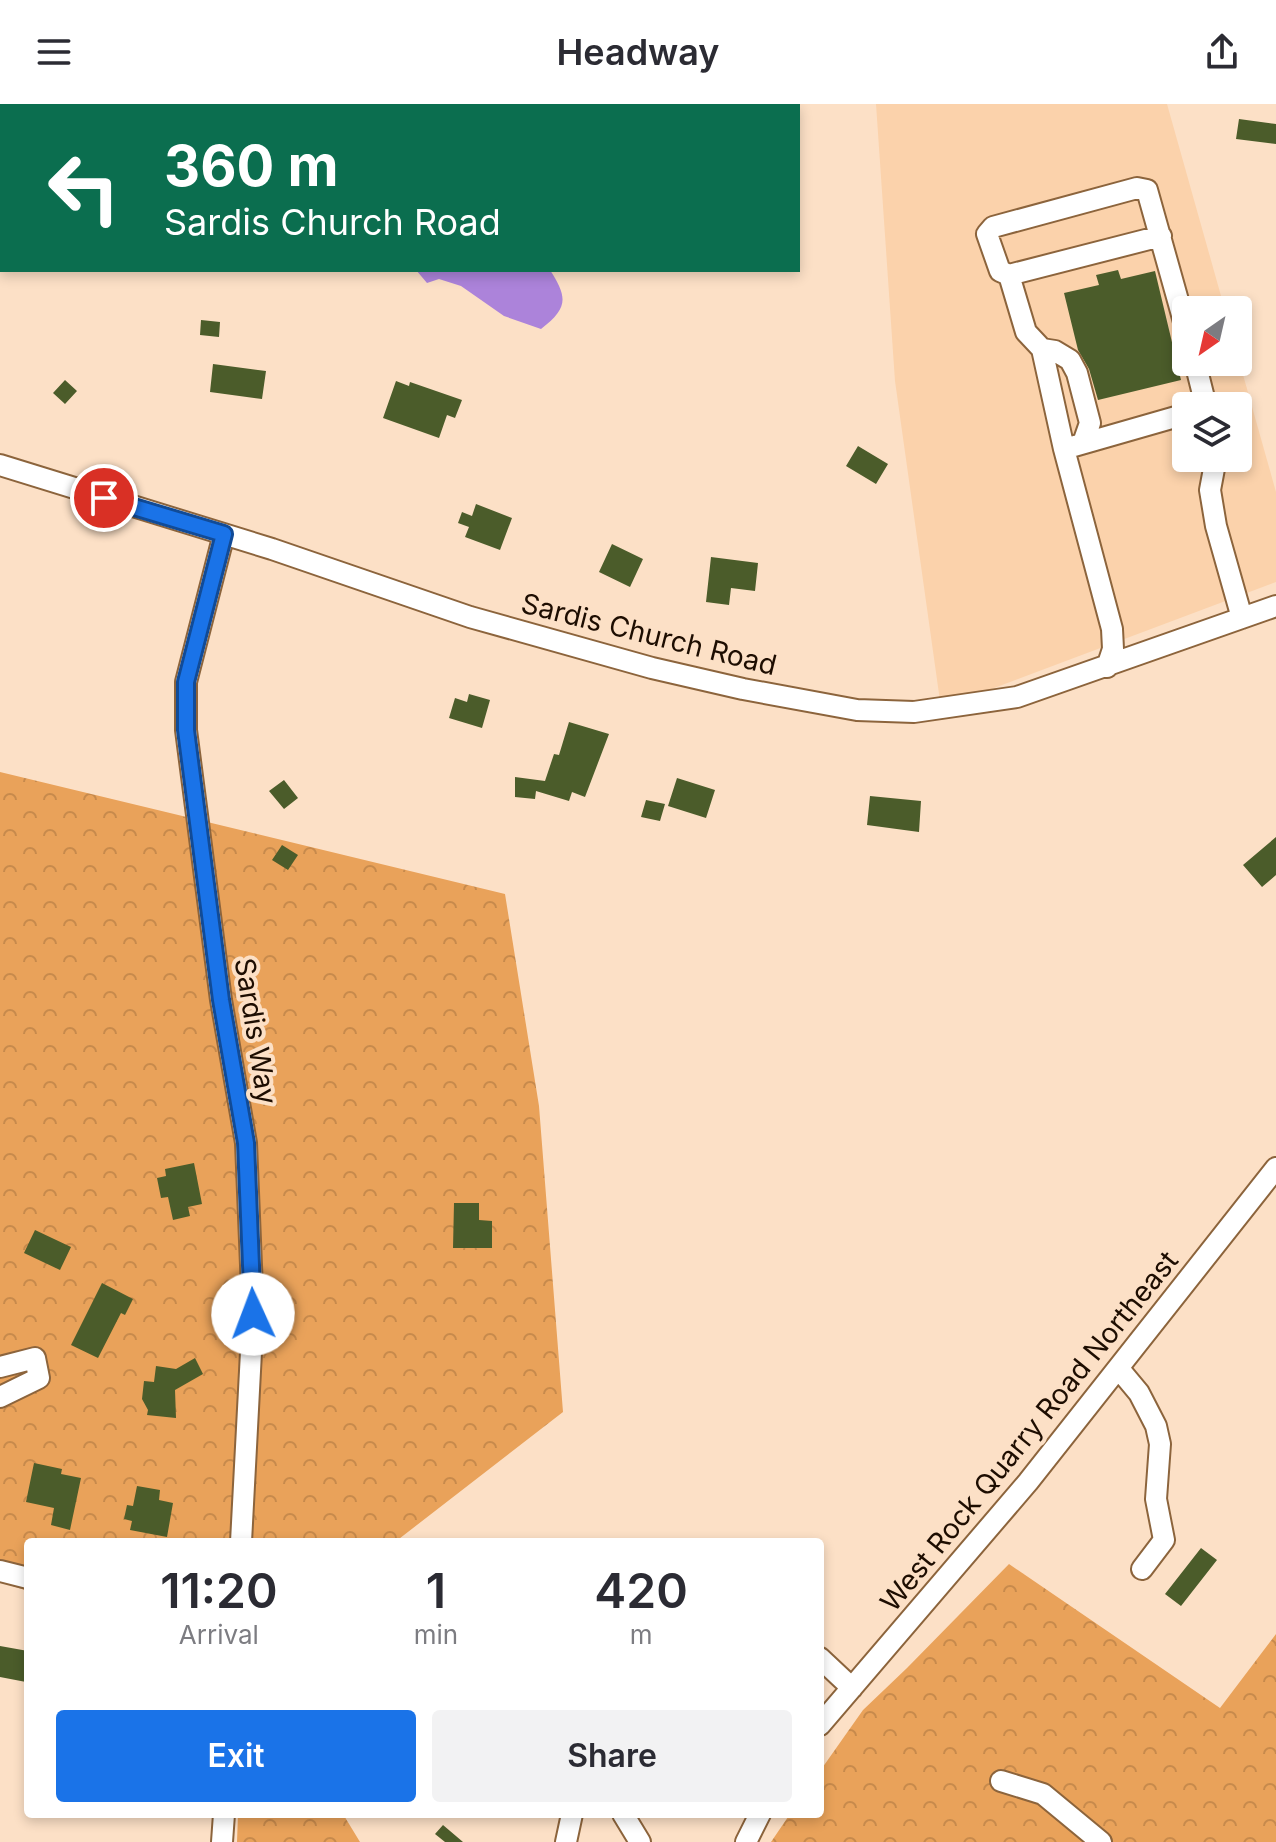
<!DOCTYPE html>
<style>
body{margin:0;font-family:Inter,sans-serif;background:#f2f2f3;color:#2b2b33;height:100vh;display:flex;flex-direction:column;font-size:30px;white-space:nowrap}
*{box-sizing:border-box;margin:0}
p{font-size:26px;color:#7c7c81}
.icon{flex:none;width:44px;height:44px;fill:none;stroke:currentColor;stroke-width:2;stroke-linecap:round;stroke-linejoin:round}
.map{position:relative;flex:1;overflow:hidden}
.drawer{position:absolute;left:24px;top:1434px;width:800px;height:280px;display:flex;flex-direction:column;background:#fff;border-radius:8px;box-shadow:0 4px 12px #0003}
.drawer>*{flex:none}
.top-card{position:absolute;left:0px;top:0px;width:800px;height:168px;box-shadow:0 4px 12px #0003;background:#0b6e4f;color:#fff;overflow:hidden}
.needle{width:52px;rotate:214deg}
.fabs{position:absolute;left:1172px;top:192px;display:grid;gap:16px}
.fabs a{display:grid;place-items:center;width:80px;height:80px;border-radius:8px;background:#fff;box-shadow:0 4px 12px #0003;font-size:40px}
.pin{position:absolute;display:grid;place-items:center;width:68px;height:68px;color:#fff;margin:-34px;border:4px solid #fff;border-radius:50%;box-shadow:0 2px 8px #0007}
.me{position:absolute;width:88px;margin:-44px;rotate:358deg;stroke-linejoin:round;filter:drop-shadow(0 0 6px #0008)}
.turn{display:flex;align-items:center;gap:28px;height:168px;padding:0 32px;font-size:36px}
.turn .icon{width:104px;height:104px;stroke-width:2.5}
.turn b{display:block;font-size:56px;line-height:68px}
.eta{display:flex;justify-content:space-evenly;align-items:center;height:136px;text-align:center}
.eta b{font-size:48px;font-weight:600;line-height:56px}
.cta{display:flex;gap:16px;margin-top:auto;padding:16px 32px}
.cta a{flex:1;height:92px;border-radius:8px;background:#1a73e8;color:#fff;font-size:32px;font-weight:600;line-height:92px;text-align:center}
.cta a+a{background:#f2f2f3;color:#2b2b33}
header{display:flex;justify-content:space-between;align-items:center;height:104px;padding:0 32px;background:#fff;font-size:36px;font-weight:600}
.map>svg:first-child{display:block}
.built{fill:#fbd2ab;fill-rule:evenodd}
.forest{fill:url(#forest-crowns)}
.water{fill:#ac83da}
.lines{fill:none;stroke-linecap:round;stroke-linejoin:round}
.stream{stroke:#ac83da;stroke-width:4}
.building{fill:#4b5c2a}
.minor-casing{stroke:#8c643c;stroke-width:24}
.minor{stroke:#fff;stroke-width:20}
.route-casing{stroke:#114b97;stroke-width:20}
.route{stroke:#1a73e8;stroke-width:14}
.labels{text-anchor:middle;stroke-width:8;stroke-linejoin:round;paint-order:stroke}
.street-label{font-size:28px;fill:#1d0d01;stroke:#fce0c6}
</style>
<header><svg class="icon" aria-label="menu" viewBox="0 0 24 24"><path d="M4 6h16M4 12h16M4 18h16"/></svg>Headway<svg class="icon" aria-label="share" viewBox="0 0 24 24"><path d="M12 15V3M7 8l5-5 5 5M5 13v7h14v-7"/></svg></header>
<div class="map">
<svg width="1276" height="1738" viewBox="0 0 1276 1738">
<defs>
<pattern id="forest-crowns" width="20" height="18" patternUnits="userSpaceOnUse" patternTransform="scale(2)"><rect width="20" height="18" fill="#e9a25a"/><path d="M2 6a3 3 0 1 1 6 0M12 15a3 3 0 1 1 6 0" fill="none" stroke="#c78a4c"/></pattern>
</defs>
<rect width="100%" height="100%" fill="#fce0c6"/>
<path class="built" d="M876 0H1167L1225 206H1186V258H1238V253L1276 388V478L941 604 895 277ZM1186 302H1238V354H1186Z"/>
<path class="forest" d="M0 668 505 790 539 1002 563 1308 395 1438H28V1487L0 1478Z
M1009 1460 1220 1604 1276 1530V1738H771L790 1710H820V1667L863 1606 907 1564Z
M238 1710H343L360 1738H237Z"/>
<path class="water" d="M416 166H550C568 194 568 204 541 225L504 212 461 182 439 175 427 179Z"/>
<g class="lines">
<path class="stream" d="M346 0 349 2"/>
</g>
<path class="building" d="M1239 15 1276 20V40L1236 35Z
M1118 166 1121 175 1155 167 1181 276 1098 296 1089 265 1078 246 1064 189 1099 181 1096 171Z
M201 216 220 218 219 233 200 231Z
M213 260 266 267 262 295 210 288Z
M65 276 77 287 65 300 53 289Z
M396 277 409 282 410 278 462 296 455 314 447 311 439 334 383 314Z
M858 342 888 360 876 380 846 362Z
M476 400 512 414 500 446 465 433 469 423 458 419 462 408 472 412Z
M612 440 643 455 630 483 599 468Z
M711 453 758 459 755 487 731 484 729 501 706 498Z
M469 590 490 596 482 624 449 614 455 594 467 598Z
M569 618 609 630 585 693 572 688 569 697 536 687 535 695 515 693V673L545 677 554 650 559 651Z
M677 674 715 686 706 714 668 702Z
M284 676 298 694 284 705 269 687Z
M870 692 921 697 919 728 867 721Z
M646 696 665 700 660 717 641 713Z
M1276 733V771L1262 783 1243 761Z
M282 741 298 751 288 766 272 756Z
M194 1059 202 1100 188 1103 190 1112 173 1116 168 1093 161 1094 157 1074 166 1072 165 1065Z
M454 1099H479V1116L492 1117V1144H453Z
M35 1126 71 1143 60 1166 24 1149Z
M102 1179 133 1195 125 1211 121 1209 98 1254 71 1241Z
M195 1254 203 1270 175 1286 176 1314 147 1311 148 1306 142 1295 144 1277 154 1278 156 1262 176 1265Z
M34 1359 62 1365 61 1370 81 1374 70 1426 51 1421 54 1404 26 1398Z
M137 1382 160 1386 159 1396 173 1399 167 1433 130 1426 132 1417 124 1415 127 1401 133 1402Z
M1201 1444 1217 1456 1181 1502 1165 1490Z
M0 1542 28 1547 26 1578 0 1573Z
M443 1721 463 1738H445L435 1730Z"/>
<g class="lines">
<defs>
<path id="minor" d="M1009 171 1161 132
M1042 245 1055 247 1070 256 1077 269 1090 319 1083 339
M1195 258 1206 302
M1064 345 1186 310
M1216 354 1210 386 1216 422 1242 514
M0 361 272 445 470 513 652 564 743 585 857 606 914 608 1017 593 1276 502
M224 430 186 578V626L221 896 246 1039 253 1210 241 1438
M1107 563 1113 545 1112 525 1064 345 1042 245 1026 228 1009 171 1000 167 987 130 993 123 1137 84 1147 86 1186 225
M0 1263 35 1254 39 1274 0 1293
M1119 1265 1139 1289 1156 1322 1160 1340 1156 1395 1164 1436 1142 1465
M0 1467 28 1474
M820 1554 852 1584
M820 1621 1028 1378 1276 1064
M1001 1677 1043 1690 1101 1738
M623 1710 640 1738
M222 1738 224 1710
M566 1738 572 1710
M746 1738 760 1710"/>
</defs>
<use href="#minor" class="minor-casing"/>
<use href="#minor" class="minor"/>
</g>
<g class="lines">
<defs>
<path id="route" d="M104 394 224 430 186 578V626L221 896 246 1039 253 1210"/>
</defs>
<use href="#route" class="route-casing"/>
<use href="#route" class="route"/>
</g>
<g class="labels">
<g class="street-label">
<text transform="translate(649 530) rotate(14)" y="10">Sardis Church Road</text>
<text transform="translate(256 927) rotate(81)" y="10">Sardis Way</text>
<text transform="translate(1029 1327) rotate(-51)" y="10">West Rock Quarry Road Northeast</text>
</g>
</g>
</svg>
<div class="fabs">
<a><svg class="needle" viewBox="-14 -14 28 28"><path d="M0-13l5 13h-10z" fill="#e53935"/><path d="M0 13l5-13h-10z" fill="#7c7c81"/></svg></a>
<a><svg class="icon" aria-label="layers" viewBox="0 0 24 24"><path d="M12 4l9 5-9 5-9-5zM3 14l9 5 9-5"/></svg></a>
</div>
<div class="pin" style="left:104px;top:394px;background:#d93025"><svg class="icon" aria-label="arrive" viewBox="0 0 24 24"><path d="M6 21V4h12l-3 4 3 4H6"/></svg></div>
<svg class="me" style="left:253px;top:1210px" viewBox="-20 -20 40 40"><circle r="19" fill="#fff"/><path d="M0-13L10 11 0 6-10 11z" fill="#1a73e8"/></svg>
<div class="top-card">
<div class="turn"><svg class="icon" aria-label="left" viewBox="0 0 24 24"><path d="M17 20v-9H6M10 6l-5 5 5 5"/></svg><div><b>360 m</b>Sardis Church Road</div></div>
</div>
<section class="drawer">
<div class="eta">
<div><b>11:20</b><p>Arrival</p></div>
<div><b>1</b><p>min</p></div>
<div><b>420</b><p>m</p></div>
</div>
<div class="cta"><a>Exit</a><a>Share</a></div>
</section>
</div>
